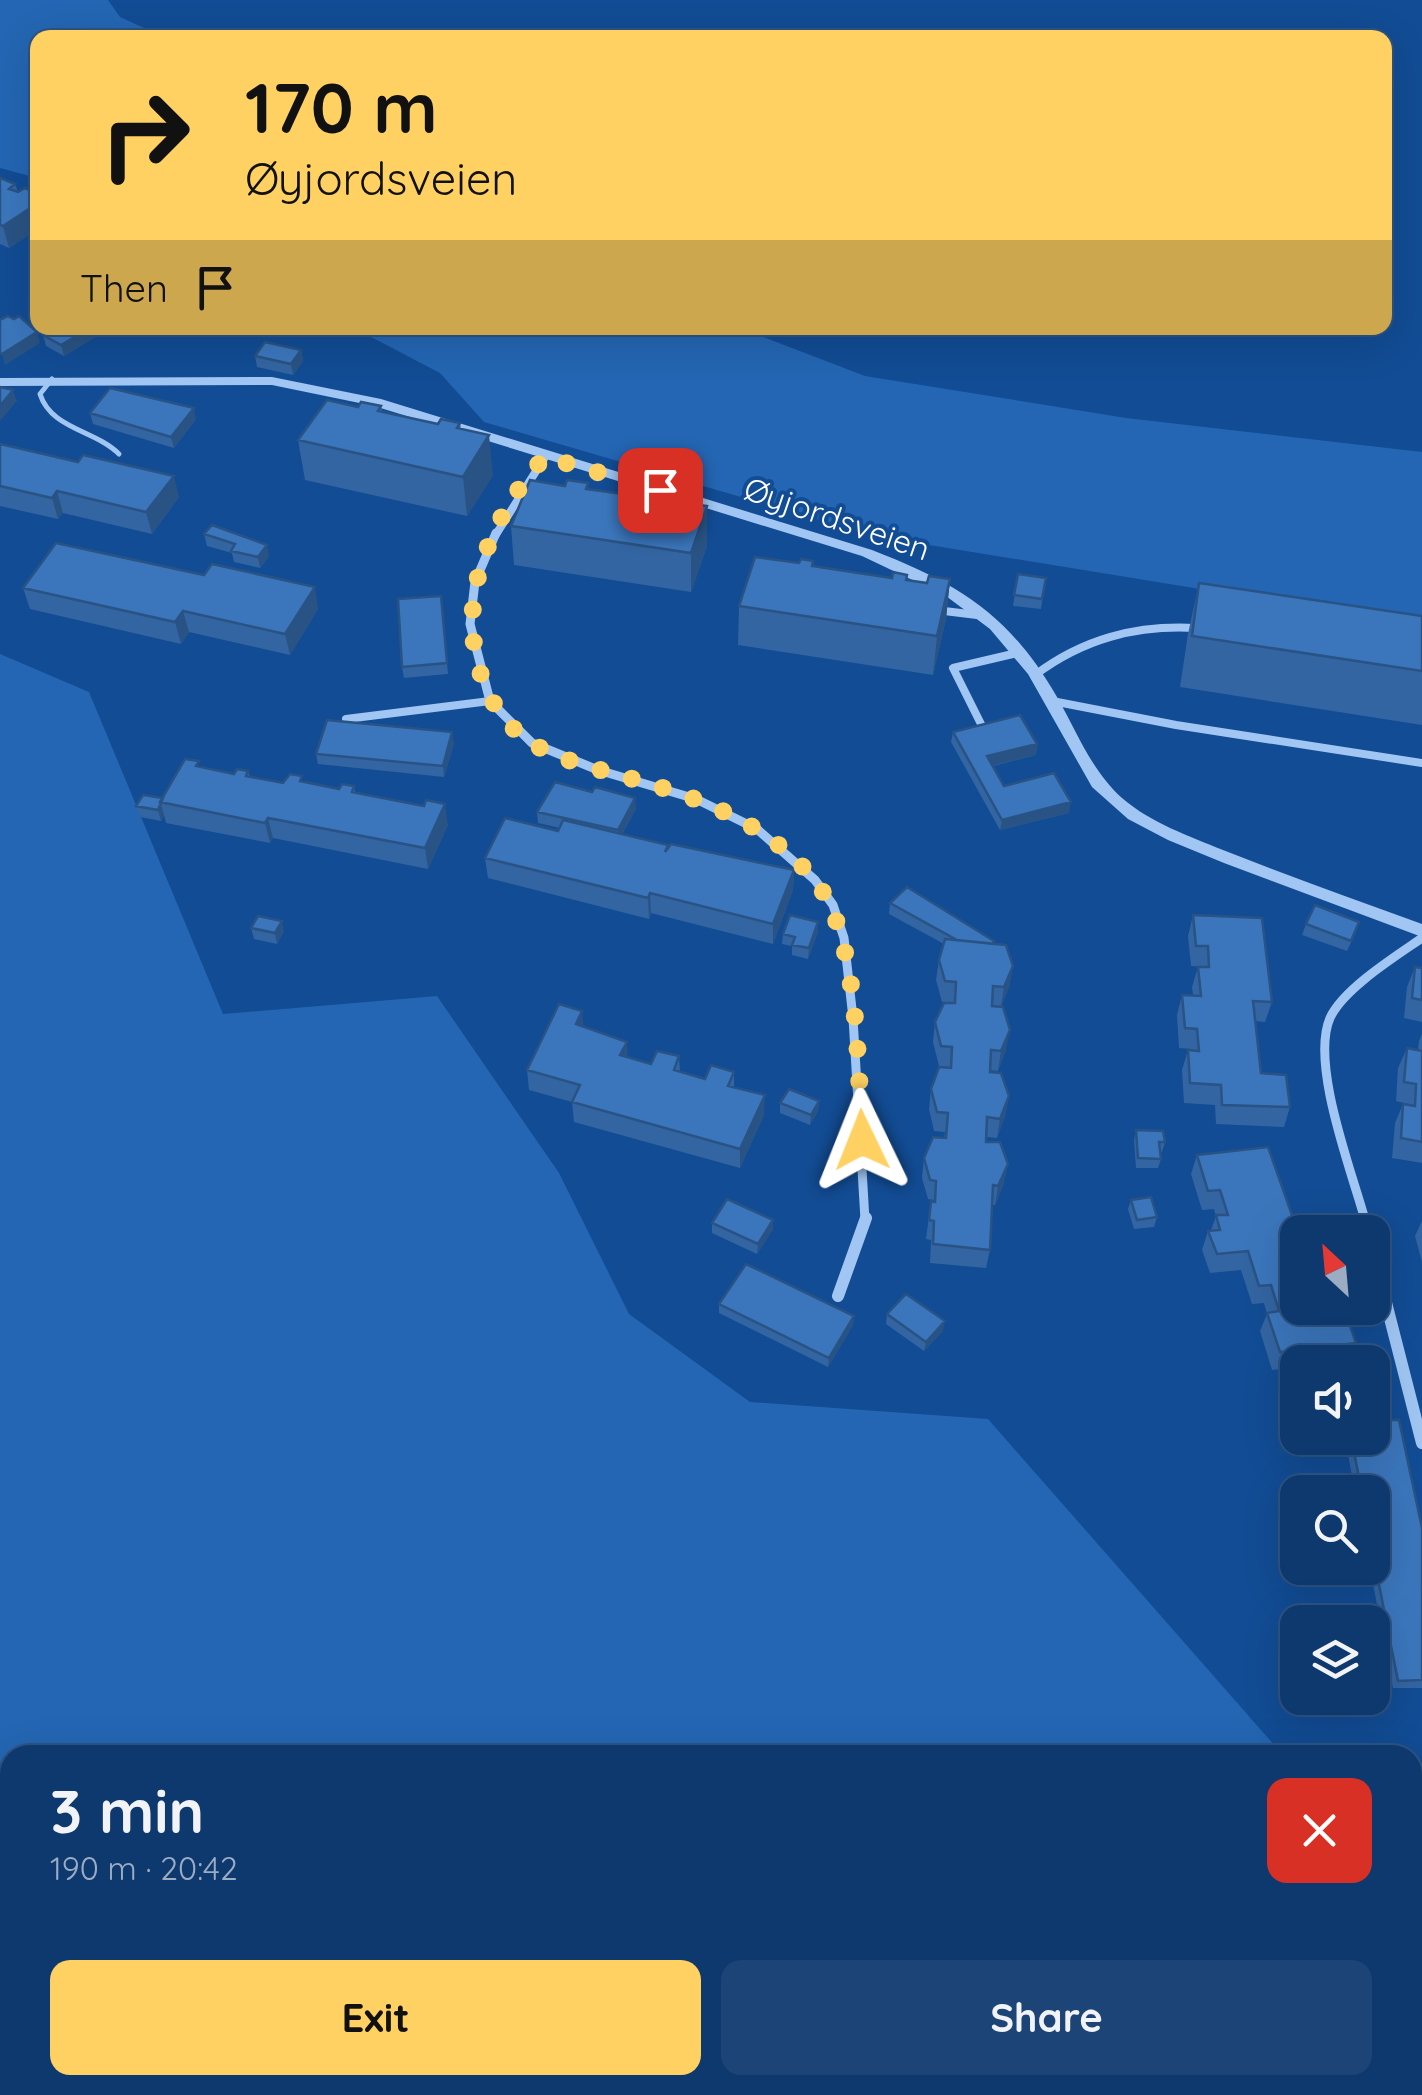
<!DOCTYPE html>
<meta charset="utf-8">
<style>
body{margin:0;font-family:Quicksand,sans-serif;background:#1c4477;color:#f1f3f6;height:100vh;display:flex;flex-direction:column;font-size:38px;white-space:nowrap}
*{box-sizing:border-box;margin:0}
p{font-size:32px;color:#9bacc3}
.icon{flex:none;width:55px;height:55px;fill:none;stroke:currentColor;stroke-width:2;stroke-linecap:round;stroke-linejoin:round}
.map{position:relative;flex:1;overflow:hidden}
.side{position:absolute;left:0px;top:1745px;width:1422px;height:350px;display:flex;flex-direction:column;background:#0e396f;border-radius:30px 30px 0 0;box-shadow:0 10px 40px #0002,0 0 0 2px #2e5382}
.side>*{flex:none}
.top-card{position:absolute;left:30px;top:30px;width:1362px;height:305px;border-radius:20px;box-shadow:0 10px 40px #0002,0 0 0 2px #2e5382;background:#ffd162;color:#111;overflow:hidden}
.needle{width:65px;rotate:334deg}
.fabs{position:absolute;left:1280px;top:1215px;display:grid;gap:20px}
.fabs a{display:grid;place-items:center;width:110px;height:110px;border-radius:20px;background:#0e396f;box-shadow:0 10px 40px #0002,0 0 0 2px #2e5382;font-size:50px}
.pin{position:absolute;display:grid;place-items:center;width:85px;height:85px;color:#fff;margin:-42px;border-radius:20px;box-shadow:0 5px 15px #0006}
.me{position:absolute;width:110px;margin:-55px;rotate:358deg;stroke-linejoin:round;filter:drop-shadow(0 0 8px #0008)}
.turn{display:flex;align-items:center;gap:35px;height:210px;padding:0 50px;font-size:45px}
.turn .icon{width:130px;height:130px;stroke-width:2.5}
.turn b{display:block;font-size:70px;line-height:85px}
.then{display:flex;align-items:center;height:95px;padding:0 50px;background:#0003;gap:20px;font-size:38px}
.round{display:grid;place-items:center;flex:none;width:105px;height:105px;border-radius:20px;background:#1c4477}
.head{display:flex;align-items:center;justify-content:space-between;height:170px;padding:0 50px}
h1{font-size:60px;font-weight:700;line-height:75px}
.action{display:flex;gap:20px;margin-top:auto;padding:20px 50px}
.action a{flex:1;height:115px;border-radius:20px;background:#ffd162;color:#111;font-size:40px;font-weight:700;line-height:115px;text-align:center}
.action a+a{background:#1c4477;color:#f1f3f6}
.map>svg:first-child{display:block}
.green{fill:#2466b3}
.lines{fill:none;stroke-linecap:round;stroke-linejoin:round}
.service-far1{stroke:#a1c6f3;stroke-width:5}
.service{stroke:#a1c6f3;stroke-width:8}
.minor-far2{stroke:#a1c6f3;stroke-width:8}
.minor-far1{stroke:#a1c6f3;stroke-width:9}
.minor{stroke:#a1c6f3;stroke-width:12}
.tertiary{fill:#a1c6f3;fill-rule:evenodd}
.wall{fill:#3365a2}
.shaded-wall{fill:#295384}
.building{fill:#3b76bc;stroke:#295384;stroke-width:2.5}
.route{stroke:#ffd162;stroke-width:18;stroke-dasharray:0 32.4}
.labels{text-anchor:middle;stroke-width:8;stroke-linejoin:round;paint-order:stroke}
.street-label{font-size:32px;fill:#fff;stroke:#124c94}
</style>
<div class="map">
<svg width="1422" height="2095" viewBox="0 0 1422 2095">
<rect width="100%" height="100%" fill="#124c94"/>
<path class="green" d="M0 0H108L120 17 164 37 38 38 37 178 0 168Z
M354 328H740L865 376 1126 418 1422 452V625L874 536 484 422 440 373Z
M0 654 89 692 223 1014 437 996 559 1173 629 1314 750 1402 988 1419 1283 1755H10V2085H1412L1413 2019 1422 2023V2095H0Z"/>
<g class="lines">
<path class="service-far1" d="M52 379 40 394C51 429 95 430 119 454"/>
<path class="service" d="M936 610 977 615
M1035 675C1083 639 1135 625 1195 628
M1052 701 1176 725 1422 763
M346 719 490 701
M984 730 953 668 1017 653"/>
<path class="minor-far2" d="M495 536 545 457"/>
<path class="minor-far1" d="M496 533 475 582 470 624 490 701 532 743 598 770 696 799 757 829 815 880 833 905 844 938 853 1018 865 1220
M1365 1220C1352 1172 1310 1064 1330 1018 1343 989 1396 956 1422 938"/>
<path class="minor" d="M1364 1218 1368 1232
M1372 1248 1422 1443
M838 1296 866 1218"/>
<path class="tertiary" d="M272 377 381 399 872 550C959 584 1009 614 1057 697 1077 732 1091 770 1122 798 1151 823 1189 836 1223 850 1289 876 1356 900 1422 924V937L1224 863 1168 840 1128 819 1092 787 1028 674 990 629 946 596 862 556 374 406 272 385 0 386V378Z"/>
</g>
<path class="wall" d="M0 178 15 184 18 192 38 194V229L9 248 0 244Z
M279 328H306L302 333Z
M105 331 64 356 46 346 43 335Z
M301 350 303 361 293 375 257 367 255 356Z
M381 406 382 412 438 424 460 423 461 429 493 475 467 516 305 480 298 440 358 407Z
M90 413 196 419 174 448 93 424Z
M0 444 179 497 152 534 63 513 58 519 0 506Z
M588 483V489L674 502 707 546 691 592 514 565 511 526 565 486Z
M204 534 269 556 260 568 234 562 232 553 207 546Z
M799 563 927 583 950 579 946 619 933 675 738 645 739 606Z
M1018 574 1046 578 1041 609 1013 606Z
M1199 583 1422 616V725L1180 687 1188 634Z
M23 588 318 609 290 655 189 632 181 644 30 609Z
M441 596 448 674 404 678 402 667Z
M953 732 1037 744 1036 755 993 766 1004 786 1069 813 1000 830 951 742Z
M454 743 444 777 318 764 316 754Z
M200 767 234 774 248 771 250 777 283 783 304 782 339 789 354 786 355 792 448 825 428 869 273 838 270 843 166 823 164 815 161 821 140 817 136 806 163 798Z
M636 809 622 834 668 845 794 870 793 890 773 944 651 913 649 919 488 878 485 858 558 831 560 828 538 823 537 812Z
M890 903 993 944 1013 966 1009 987 1001 1007 1006 1050 998 1071 990 1070V1072L1009 1096 1005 1116 997 1138 987 1137 986 1142 1004 1183 995 1205H992L990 1250 986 1268 930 1263 931 1240 926 1239 931 1201 933 1202 934 1200 928 1199 922 1178 924 1158 944 1138 945 1132 934 1131 929 1109 931 1089 949 1067 939 1066 933 1042 935 1022 953 1003 942 1002 936 980 939 960 944 944 889 914Z
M1193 915 1272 1002 1265 1022 1255 1021 1261 1073 1290 1107 1284 1127 1216 1124 1215 1105 1184 1103 1182 1070 1188 1050 1191 1049 1179 1048 1177 1015 1182 995H1193L1192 987 1198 967H1202L1191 966 1188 936Z
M818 922V932L808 959 792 955V946L782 944 783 934Z
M1306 924 1356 932 1347 951 1302 935Z
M251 928 284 931 277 944 254 939Z
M1415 967 1422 968V1022L1404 1018 1407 987Z
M584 1027 628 1057 651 1064 679 1056 680 1072 705 1079 734 1072V1087L764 1115 740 1168 574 1122 572 1102 529 1090 527 1070Z
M1422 1034V1163L1392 1158 1395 1123 1403 1104 1408 1105V1104L1396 1101 1398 1068 1407 1048 1418 1050 1419 1041Z
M819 1101 818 1111 810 1125 780 1113V1103Z
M1136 1130 1165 1142 1162 1152H1160L1161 1159 1158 1168H1136L1134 1140Z
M1197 1155 1298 1308 1356 1343 1347 1361 1332 1362H1298V1367L1272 1370 1260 1331 1267 1314 1264 1303 1252 1304 1241 1270 1210 1273 1202 1250 1208 1231 1211 1230 1216 1216 1214 1209 1202 1210 1191 1174Z
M1131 1200 1157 1217 1154 1227 1134 1229 1128 1209Z
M773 1220V1229L757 1254 712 1233V1223Z
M1422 1221V1262L1415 1236Z
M719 1304 854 1316 853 1325 828 1367 719 1313Z
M887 1314 943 1331 924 1351 886 1324Z
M1345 1438H1372L1422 1528V1688H1393L1370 1568H1372V1492H1355Z"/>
<path class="shaded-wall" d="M38 203V229L9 248 3 226Z
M90 328H104L105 331 64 356 61 345Z
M37 332 40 343 5 365 2 354Z
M301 350 303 361 293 375 291 364Z
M13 390 17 401 0 421V406Z
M194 408 196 419 174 448 171 437Z
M489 435 493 475 467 516 463 477Z
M174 476 179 497 152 534 146 512Z
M57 491 63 513 58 519 52 498Z
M707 506V546L691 592V553Z
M267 545 269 556 260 568 258 557Z
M950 579 946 619 933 675 937 636Z
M315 587 318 609 290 655 285 634Z
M183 611 189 632 181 644 175 622Z
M452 732 454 743 444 777 443 766Z
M1037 744 1036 755 986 767 987 756Z
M635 798 636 809 618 840V830Z
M1071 802 1069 813 1000 830 1002 820Z
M161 804 164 815 161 821 158 810Z
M445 804 448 825 428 869 425 848Z
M268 818 273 838 270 843 265 823Z
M794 870 793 890 773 944V924Z
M650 893 651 913 649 919 648 898Z
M282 921 284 931 277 944 275 933Z
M818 922V932L808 959 809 948Z
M1013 966 1009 987 1001 1007 1004 987Z
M582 1011 584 1031 576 1024Z
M1010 1030 1006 1050 998 1071 1001 1051Z
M627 1042 628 1062 620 1055Z
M765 1095 764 1115 740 1168V1149Z
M1009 1096 1005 1116 997 1138 1000 1119Z
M819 1101 818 1111 810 1125 811 1115Z
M1008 1164 1004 1183 995 1205 998 1186Z
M773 1220V1229L757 1254 758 1244Z
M854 1316 853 1325 828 1367 829 1358Z
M945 1321 943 1331 924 1351 926 1342Z"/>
<path class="building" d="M0 178 15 184 9 189 18 192 25 188 38 194V203L3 226 0 225Z
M8 316 14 319 19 316 37 332 2 354 0 353V320Z
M55 328H90L61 345 43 335Z
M265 342 301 350 291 364 255 356Z
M0 387 13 390 0 406Z
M110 388 194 408 171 437 90 413Z
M327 400 358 407 361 402 381 406 378 411 438 424 441 419 460 423 457 428 489 435 463 477 298 440Z
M0 444 78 462 83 455 174 476 146 512 57 491 52 498 0 486Z
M530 480 565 486 567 480 588 483 586 489 651 498 653 493 674 496 672 501 707 506 691 553 511 526Z
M212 525 267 545 258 557 231 551 235 544 204 534Z
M56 543 204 575 212 564 315 587 285 634 183 611 175 622 23 588Z
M755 557 799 563 801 559 813 561 812 566 892 578 893 572 907 575 906 580 927 583 929 576 950 579 937 636 739 606Z
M1018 574 1046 578 1042 599 1014 595Z
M1199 583 1422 616V671L1192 636Z
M441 596 447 663 402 667 398 599Z
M1020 715 1037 744 987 756 1004 786 1054 773 1071 802 1002 820 953 732Z
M327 720 452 732 443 766 316 754Z
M185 759 199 761 196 766 234 774 237 769 248 771 246 776 283 783 290 774 302 776 300 781 339 789 342 784 354 786 352 792 424 806 426 800 445 804 425 848 268 818 265 823 160 802Z
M555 782 592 792 595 787 635 798 618 830 537 812Z
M143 795 163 798 158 810 136 806Z
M505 818 558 831 563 820 668 845 665 852 671 844 794 870 773 924 650 893 648 898 485 858Z
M907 887 994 941 993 944 957 940 890 903Z
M1315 905 1359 922 1351 941 1306 924Z
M790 915 818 922 809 948 792 945 795 937 783 934Z
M1193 915 1262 918 1272 1002 1253 1001 1261 1073 1286 1075 1290 1107 1222 1105 1221 1085 1190 1083 1188 1050 1199 1051 1197 1029 1185 1028 1182 995 1201 996 1198 967H1209L1208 946H1196Z
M258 916 282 921 275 933 251 928Z
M945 939 1006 945 1013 966 1004 987 993 986 992 1006 1003 1007 1010 1030 1001 1051 991 1050 990 1072 1001 1073 1009 1096 1000 1119 987 1117 986 1142H1000L1008 1164 998 1186 993 1185 990 1250 933 1244 934 1221 929 1220 931 1201 935 1202 936 1181 930 1180 924 1158 933 1137 946 1138 948 1113 937 1112 931 1089 939 1067 951 1068 952 1047 941 1046 935 1022 944 1003H955L956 982 945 981 939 960Z
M1415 967 1422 968V1000L1412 998Z
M559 1004 582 1011 576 1024 627 1042 620 1055 651 1064 657 1051 679 1056 674 1070 705 1079 711 1065 734 1072 728 1086 765 1095 740 1149 572 1102 580 1085 527 1070Z
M1407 1048 1422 1051V1142L1401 1138 1403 1104 1415 1106 1416 1084 1404 1082Z
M789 1089 819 1101 811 1115 780 1103Z
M1136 1130 1163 1131 1165 1142H1159L1161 1159 1138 1158Z
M1268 1147 1298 1232V1308H1344L1356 1343 1280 1352 1267 1313 1279 1311 1271 1285 1259 1286 1248 1251 1217 1254 1208 1231 1220 1230 1216 1215H1228L1220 1190 1208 1191 1197 1155Z
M1151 1197 1157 1217 1137 1220 1131 1200Z
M727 1199 773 1220 758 1244 712 1223Z
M746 1264 854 1316 829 1358 719 1304Z
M906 1294 945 1321 926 1342 887 1314Z
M1372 1420H1399L1422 1528V1680L1398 1681 1372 1549V1492H1362L1351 1438H1372Z"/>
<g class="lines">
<path class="route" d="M660 490 545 457C510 493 481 548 474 597 467 651 484 713 533 744 562 761 601 770 633 779 701 798 771 825 816 882 859 936 858 1071 862 1140"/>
</g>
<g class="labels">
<g class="street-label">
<text transform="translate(837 519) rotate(19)" y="11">Øyjordsveien</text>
</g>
</g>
</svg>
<div class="fabs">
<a><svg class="needle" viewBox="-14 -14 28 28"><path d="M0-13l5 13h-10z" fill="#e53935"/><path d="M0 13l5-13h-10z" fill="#9bacc3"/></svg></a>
<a><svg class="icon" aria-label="sound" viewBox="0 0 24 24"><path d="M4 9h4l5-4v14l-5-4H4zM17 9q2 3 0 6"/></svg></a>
<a><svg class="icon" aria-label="search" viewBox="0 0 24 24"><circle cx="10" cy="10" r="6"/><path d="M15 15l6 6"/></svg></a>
<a><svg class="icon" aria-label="layers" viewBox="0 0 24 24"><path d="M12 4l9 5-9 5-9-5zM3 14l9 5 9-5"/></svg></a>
</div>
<div class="pin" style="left:660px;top:490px;background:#d93025"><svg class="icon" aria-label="arrive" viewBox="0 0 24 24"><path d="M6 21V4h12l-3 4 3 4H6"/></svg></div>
<svg class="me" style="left:862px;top:1140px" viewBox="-20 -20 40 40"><path d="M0-17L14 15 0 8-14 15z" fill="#ffd162" stroke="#fff" stroke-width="4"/></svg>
<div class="top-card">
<div class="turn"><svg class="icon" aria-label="right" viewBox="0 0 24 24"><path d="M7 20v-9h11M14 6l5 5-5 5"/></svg><div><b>170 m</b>Øyjordsveien</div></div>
<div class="then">Then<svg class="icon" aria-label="arrive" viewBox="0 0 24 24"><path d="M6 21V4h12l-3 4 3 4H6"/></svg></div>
</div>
<section class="side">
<div class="head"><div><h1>3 min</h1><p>190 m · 20:42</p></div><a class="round" style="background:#d93025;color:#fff"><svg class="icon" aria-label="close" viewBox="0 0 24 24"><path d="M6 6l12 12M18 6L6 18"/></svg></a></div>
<div class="action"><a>Exit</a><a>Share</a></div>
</section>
</div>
